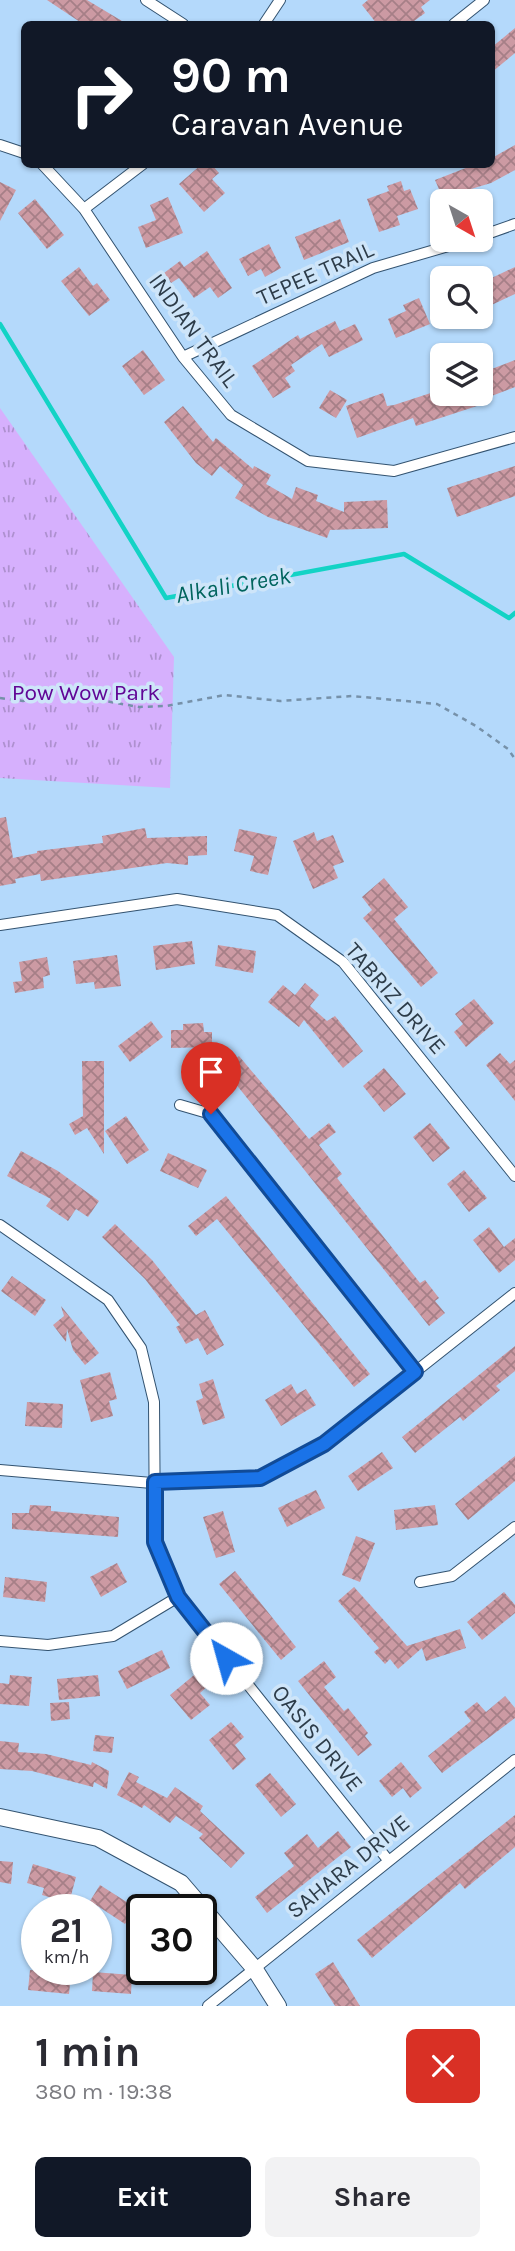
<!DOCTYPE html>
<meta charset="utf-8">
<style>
body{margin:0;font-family:Karla,sans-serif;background:#f2f2f3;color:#2b2b33;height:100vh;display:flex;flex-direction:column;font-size:26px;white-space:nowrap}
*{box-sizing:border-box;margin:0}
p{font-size:23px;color:#7c7c81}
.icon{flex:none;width:38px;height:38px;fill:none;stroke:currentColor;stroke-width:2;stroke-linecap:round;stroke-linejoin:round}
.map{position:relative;height:2006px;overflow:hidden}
.panel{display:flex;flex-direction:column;background:#fff;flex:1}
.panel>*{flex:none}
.banner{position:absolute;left:21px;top:21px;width:474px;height:147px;border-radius:10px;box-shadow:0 2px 5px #0004;background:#111827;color:#fff;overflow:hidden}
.needle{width:46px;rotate:141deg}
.tools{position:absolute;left:430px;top:189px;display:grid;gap:14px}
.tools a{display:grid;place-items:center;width:63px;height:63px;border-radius:10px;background:#fff;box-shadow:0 2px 5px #0004;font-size:35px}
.speed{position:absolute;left:21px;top:1894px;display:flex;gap:14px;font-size:35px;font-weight:700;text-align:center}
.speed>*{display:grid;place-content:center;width:91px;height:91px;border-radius:50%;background:#fff;box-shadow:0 2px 5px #0004;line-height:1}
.speed small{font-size:18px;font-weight:400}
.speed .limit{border:4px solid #111;border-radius:10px;background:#fff;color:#111}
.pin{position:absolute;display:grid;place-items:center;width:60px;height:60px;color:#fff;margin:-72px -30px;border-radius:50% 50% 50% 0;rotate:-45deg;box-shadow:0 0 7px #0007}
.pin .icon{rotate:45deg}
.me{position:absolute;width:77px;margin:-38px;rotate:322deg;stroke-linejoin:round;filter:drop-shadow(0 0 5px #0008)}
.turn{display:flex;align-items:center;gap:24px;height:147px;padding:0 35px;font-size:32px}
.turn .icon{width:91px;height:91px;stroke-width:2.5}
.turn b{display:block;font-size:49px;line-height:60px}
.round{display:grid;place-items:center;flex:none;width:74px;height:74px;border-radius:10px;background:#f2f2f3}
.summary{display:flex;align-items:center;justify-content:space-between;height:119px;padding:0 35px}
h1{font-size:42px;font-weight:700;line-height:52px}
.cta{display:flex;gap:14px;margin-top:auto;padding:14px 35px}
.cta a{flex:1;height:80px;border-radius:10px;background:#111827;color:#fff;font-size:28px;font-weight:700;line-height:80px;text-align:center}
.cta a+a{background:#f2f2f3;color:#2b2b33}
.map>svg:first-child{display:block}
.grass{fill:url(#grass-tufts)}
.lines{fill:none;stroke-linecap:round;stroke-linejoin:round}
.stream{stroke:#13d3c5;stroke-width:4.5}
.building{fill:url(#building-cross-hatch)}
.street-casing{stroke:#335370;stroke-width:12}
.secondary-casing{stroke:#335370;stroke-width:18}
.path{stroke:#7691a9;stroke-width:2.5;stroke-dasharray:5 5;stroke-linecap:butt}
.street{stroke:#fff;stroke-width:10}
.secondary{stroke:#fff;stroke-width:16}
.route-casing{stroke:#114b97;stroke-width:18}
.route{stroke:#1a73e8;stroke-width:12}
.labels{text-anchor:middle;stroke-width:7;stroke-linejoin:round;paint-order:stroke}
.street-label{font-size:23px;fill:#2d3c49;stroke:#cee5f9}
.park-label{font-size:23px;fill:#610696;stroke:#cee5f9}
.water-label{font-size:24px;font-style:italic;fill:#00645d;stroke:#cee5f9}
</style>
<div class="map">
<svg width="515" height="2006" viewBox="0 0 515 2006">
<defs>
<pattern id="grass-tufts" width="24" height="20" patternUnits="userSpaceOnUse" patternTransform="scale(1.75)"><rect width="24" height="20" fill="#d6b0fd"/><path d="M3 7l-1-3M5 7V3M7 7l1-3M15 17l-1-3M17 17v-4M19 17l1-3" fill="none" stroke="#ae90cf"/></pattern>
<pattern id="building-cross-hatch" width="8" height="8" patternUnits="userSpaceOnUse" patternTransform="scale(1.75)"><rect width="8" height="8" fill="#cc9aa3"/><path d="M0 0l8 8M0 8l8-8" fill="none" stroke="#a67f87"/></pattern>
</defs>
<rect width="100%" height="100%" fill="#b4d9fb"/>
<path class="grass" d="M0 408 174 657 170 788 0 778Z"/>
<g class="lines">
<path class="stream" d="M0 324 166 598 404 554 509 618 515 613"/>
</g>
<path class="building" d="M47 0H87L127 24H83Z
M368 0H430L421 7 425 13 410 24H377L362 5Z
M515 28V53L492 72V47Z
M515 145V170L491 183 461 192 464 201H444L435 180 476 164H492V158Z
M202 164H211L219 173 212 179 225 193 204 212 179 184Z
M401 181 404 191 410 189 418 209 397 216 400 225 379 232 367 199 389 191 387 186Z
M0 182 16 190 0 221Z
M168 197 183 233 146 248 138 227 156 220 150 205Z
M35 199 64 235 47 249 18 213Z
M340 219 349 242 304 260 295 237Z
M269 244 281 268 265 277 261 269 248 276 239 259Z
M207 251 232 288 218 298 210 287 194 298 179 278 171 283 164 273 180 261 184 267Z
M79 267 93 286 97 283 110 300 89 316 61 281Z
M515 267V294L481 310V283Z
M419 298 430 324 396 338 388 319 406 311 403 305Z
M335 321 340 331 355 324 363 340 329 357 322 344 291 365 295 371 285 378 291 387 273 398 252 366 298 335 300 339Z
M143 350 165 380 144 395 122 366Z
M515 360V387L481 400 483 404 416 426 413 418 357 438 346 406 383 393 387 406 394 405 443 389V394H479L481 400V373Z
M330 390 347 400 336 418 319 408Z
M183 406 213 442 216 438 253 469 254 466 271 475 266 484 292 499 296 487 318 495 316 501 344 512V502L387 500 388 528 330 530 327 538 268 517 235 498 243 485 220 466 212 476 196 463 164 422Z
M515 466V496L457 517 447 488Z
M6 817 13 858 37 853V851L103 843 102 836 145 828 147 838 207 836V855L188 856V865L167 863 41 881 40 874 15 879 16 883 0 886V818Z
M239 829 277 837 268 875 250 871 254 856 234 851Z
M314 832 317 841 333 835 344 862 333 866 338 878 313 889 293 841Z
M384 878 408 907 394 919 438 973 421 987 363 918 372 910 362 897Z
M192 941 195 964 156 970 153 946Z
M218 945 256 951 253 973 215 966Z
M117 955 121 986 95 989 94 982 76 984 73 961Z
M47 957 50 975 43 977 44 988 15 993 13 982 22 981 19 962Z
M305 983 319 995 310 1006 327 1021 335 1016 363 1051 343 1068 304 1020 299 1027 268 1002 283 985 295 995Z
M474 999 494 1023 466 1047 454 1032 463 1024 455 1014Z
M151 1021 163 1037 130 1062 118 1046Z
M203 1023 204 1032H212V1047L171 1048V1030H183V1024Z
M500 1053 510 1064 515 1060V1101L486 1065Z
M239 1056 309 1139 329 1123 336 1132 319 1145 342 1174 337 1178 420 1283 425 1280 439 1298 435 1301 445 1313 429 1326 223 1068Z
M82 1061H104V1154L87 1128 75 1135 69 1124 83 1116Z
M384 1068 406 1094 384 1112 363 1086Z
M126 1116 149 1150 127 1164 105 1131Z
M430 1123 450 1148 433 1162 413 1137Z
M21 1151 58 1171 99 1201 88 1217 76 1209 68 1221 46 1206 51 1199 7 1176Z
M168 1153 207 1170 198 1188 160 1171Z
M464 1170 487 1198 469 1212 447 1184Z
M226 1196 370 1374 354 1387 217 1219 196 1236 188 1226Z
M115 1224 152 1260 196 1315 205 1310 224 1345 207 1355 198 1338 186 1344 176 1327 180 1325 145 1279 102 1237Z
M489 1227 504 1247 515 1238V1260L499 1273 473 1240Z
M12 1276 46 1300 35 1316 1 1291Z
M61 1306 99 1353 85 1365 73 1350 67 1329 66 1342 53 1325 64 1316Z
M515 1346V1371L496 1386 500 1390 463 1421 460 1417 415 1453 402 1437Z
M110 1372 117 1399 109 1401 113 1416 91 1422 80 1380Z
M213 1379 225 1418 203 1425 196 1401 203 1398 199 1384Z
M291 1384 297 1394 306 1389 316 1405 281 1426 265 1400Z
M27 1402 63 1404 62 1428 25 1426Z
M382 1452 393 1468 358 1491 348 1476Z
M515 1456V1481L468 1520 455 1504Z
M316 1490 325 1508 287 1527 278 1508Z
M30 1505 51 1506V1511L119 1517 118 1537 12 1529V1513H29Z
M435 1505 438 1525 396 1530 394 1510Z
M223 1511 235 1552 216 1558 203 1517Z
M356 1536 375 1543 360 1582 342 1575Z
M117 1563 127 1582 101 1597 90 1577Z
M235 1571 296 1647 281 1660 219 1584Z
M5 1577 47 1582 45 1602 3 1597Z
M354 1587 407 1646 460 1629 466 1648 426 1661 422 1648 398 1669 390 1659 385 1664 374 1652 379 1648 338 1601Z
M504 1592 515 1605V1613L482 1640 467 1622Z
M162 1650 170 1668 127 1689 118 1671Z
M324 1661 336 1677 324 1687 344 1711 348 1708 368 1733 365 1736 372 1745 358 1756 298 1681Z
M199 1671 210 1684 200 1693 210 1705 191 1720 170 1695Z
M10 1675 32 1677 29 1706 0 1704V1683L9 1684Z
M98 1675 100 1696 59 1700 57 1679Z
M505 1696 515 1708V1718L442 1773 428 1756 471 1721 464 1712 477 1702 486 1712Z
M69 1702 70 1719 51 1721 50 1703Z
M231 1722 244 1737 235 1745 246 1759 233 1770 209 1740Z
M95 1735 114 1737 112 1753 93 1751Z
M0 1741 19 1743 18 1752 46 1754 91 1765 92 1762 109 1771 107 1789 94 1782 93 1787 32 1771 0 1769Z
M401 1762 422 1788 410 1798 403 1788 392 1797 379 1781Z
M129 1772 139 1777 136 1782 167 1798 175 1787 203 1806 200 1811 245 1853 231 1868 199 1838 203 1834 176 1816 170 1823 144 1805 142 1808 117 1795Z
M270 1773 296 1804 281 1817 255 1785Z
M515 1815V1847L465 1889 460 1883 372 1958 357 1940Z
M338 1831 351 1847 267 1913 255 1897 294 1866 284 1853 307 1834 318 1848Z
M0 1861 13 1862 11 1884 0 1882Z
M33 1864 76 1877 69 1903 42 1895 44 1888 27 1883Z
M100 1885 136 1908 125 1924 90 1901Z
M333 1962 360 2006H335L315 1974Z
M154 1969H190L164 1984Z
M30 1970 71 1974 69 1994 28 1990Z
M93 1972 132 1975 131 1994 92 1991Z"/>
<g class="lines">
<defs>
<path id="street" d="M146 0 183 24
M264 24 280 0
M454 24 484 0
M0 145 24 153
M42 164 84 209 183 357 231 415 308 461 394 471 515 437
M84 209 143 164
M481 236 515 224
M183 357 373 268 469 240
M0 925 177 899 277 915 343 962 515 1176
M180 1105 211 1114 415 1372
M0 1225 108 1300 141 1348 154 1402 155 1542 178 1597 388 1860
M0 1470 152 1483 260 1478 324 1444 515 1293
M420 1582 452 1576 515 1527
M0 1641 48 1645 113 1636 178 1597
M208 2006 515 1760"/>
<path id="secondary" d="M0 1817 98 1838 181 1883 254 1968 278 2006"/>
</defs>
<use href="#street" class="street-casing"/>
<use href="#secondary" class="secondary-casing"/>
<path class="path" d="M0 698 23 701 45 695 66 694 139 707 166 706 225 695 280 701 352 696 437 704 476 726 508 749 515 759"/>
<use href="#street" class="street"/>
<use href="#secondary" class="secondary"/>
</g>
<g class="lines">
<defs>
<path id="route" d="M211 1114 415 1372 324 1444 260 1478 155 1482V1542L178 1597 226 1658"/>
</defs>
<use href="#route" class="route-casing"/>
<use href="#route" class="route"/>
</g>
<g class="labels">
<g class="street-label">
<text transform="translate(315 273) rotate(-24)" y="8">TEPEE TRAIL</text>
<text transform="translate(194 330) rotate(54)" y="8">INDIAN TRAIL</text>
<text transform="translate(396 998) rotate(49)" y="8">TABRIZ DRIVE</text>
<text transform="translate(318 1738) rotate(51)" y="8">OASIS DRIVE</text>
<text transform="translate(348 1866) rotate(-39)" y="8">SAHARA DRIVE</text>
</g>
<g class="park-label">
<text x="86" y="700">Pow Wow Park</text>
</g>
<g class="water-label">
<text transform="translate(233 585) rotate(-10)" y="8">Alkali Creek</text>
</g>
</g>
</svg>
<div class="tools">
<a><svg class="needle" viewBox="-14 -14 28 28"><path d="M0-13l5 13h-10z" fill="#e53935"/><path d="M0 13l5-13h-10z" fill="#7c7c81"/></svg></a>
<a><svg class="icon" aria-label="search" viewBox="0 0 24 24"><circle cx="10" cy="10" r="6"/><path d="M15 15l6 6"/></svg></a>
<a><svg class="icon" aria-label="layers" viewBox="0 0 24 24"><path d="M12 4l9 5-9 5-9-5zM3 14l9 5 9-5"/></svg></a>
</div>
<div class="speed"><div>21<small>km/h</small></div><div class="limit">30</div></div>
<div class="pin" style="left:211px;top:1114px;background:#d93025"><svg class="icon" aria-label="arrive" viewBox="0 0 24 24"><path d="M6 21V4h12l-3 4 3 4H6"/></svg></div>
<svg class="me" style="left:226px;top:1658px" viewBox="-20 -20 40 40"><circle r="19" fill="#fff"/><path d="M0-13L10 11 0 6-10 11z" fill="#1a73e8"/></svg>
<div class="banner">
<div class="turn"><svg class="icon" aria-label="right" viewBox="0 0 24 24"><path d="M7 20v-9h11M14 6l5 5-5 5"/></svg><div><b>90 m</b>Caravan Avenue</div></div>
</div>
</div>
<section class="panel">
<div class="summary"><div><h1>1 min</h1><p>380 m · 19:38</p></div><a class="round" style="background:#d93025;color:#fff"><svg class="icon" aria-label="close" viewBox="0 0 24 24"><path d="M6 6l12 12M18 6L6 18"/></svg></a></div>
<div class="cta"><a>Exit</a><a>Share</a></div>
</section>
